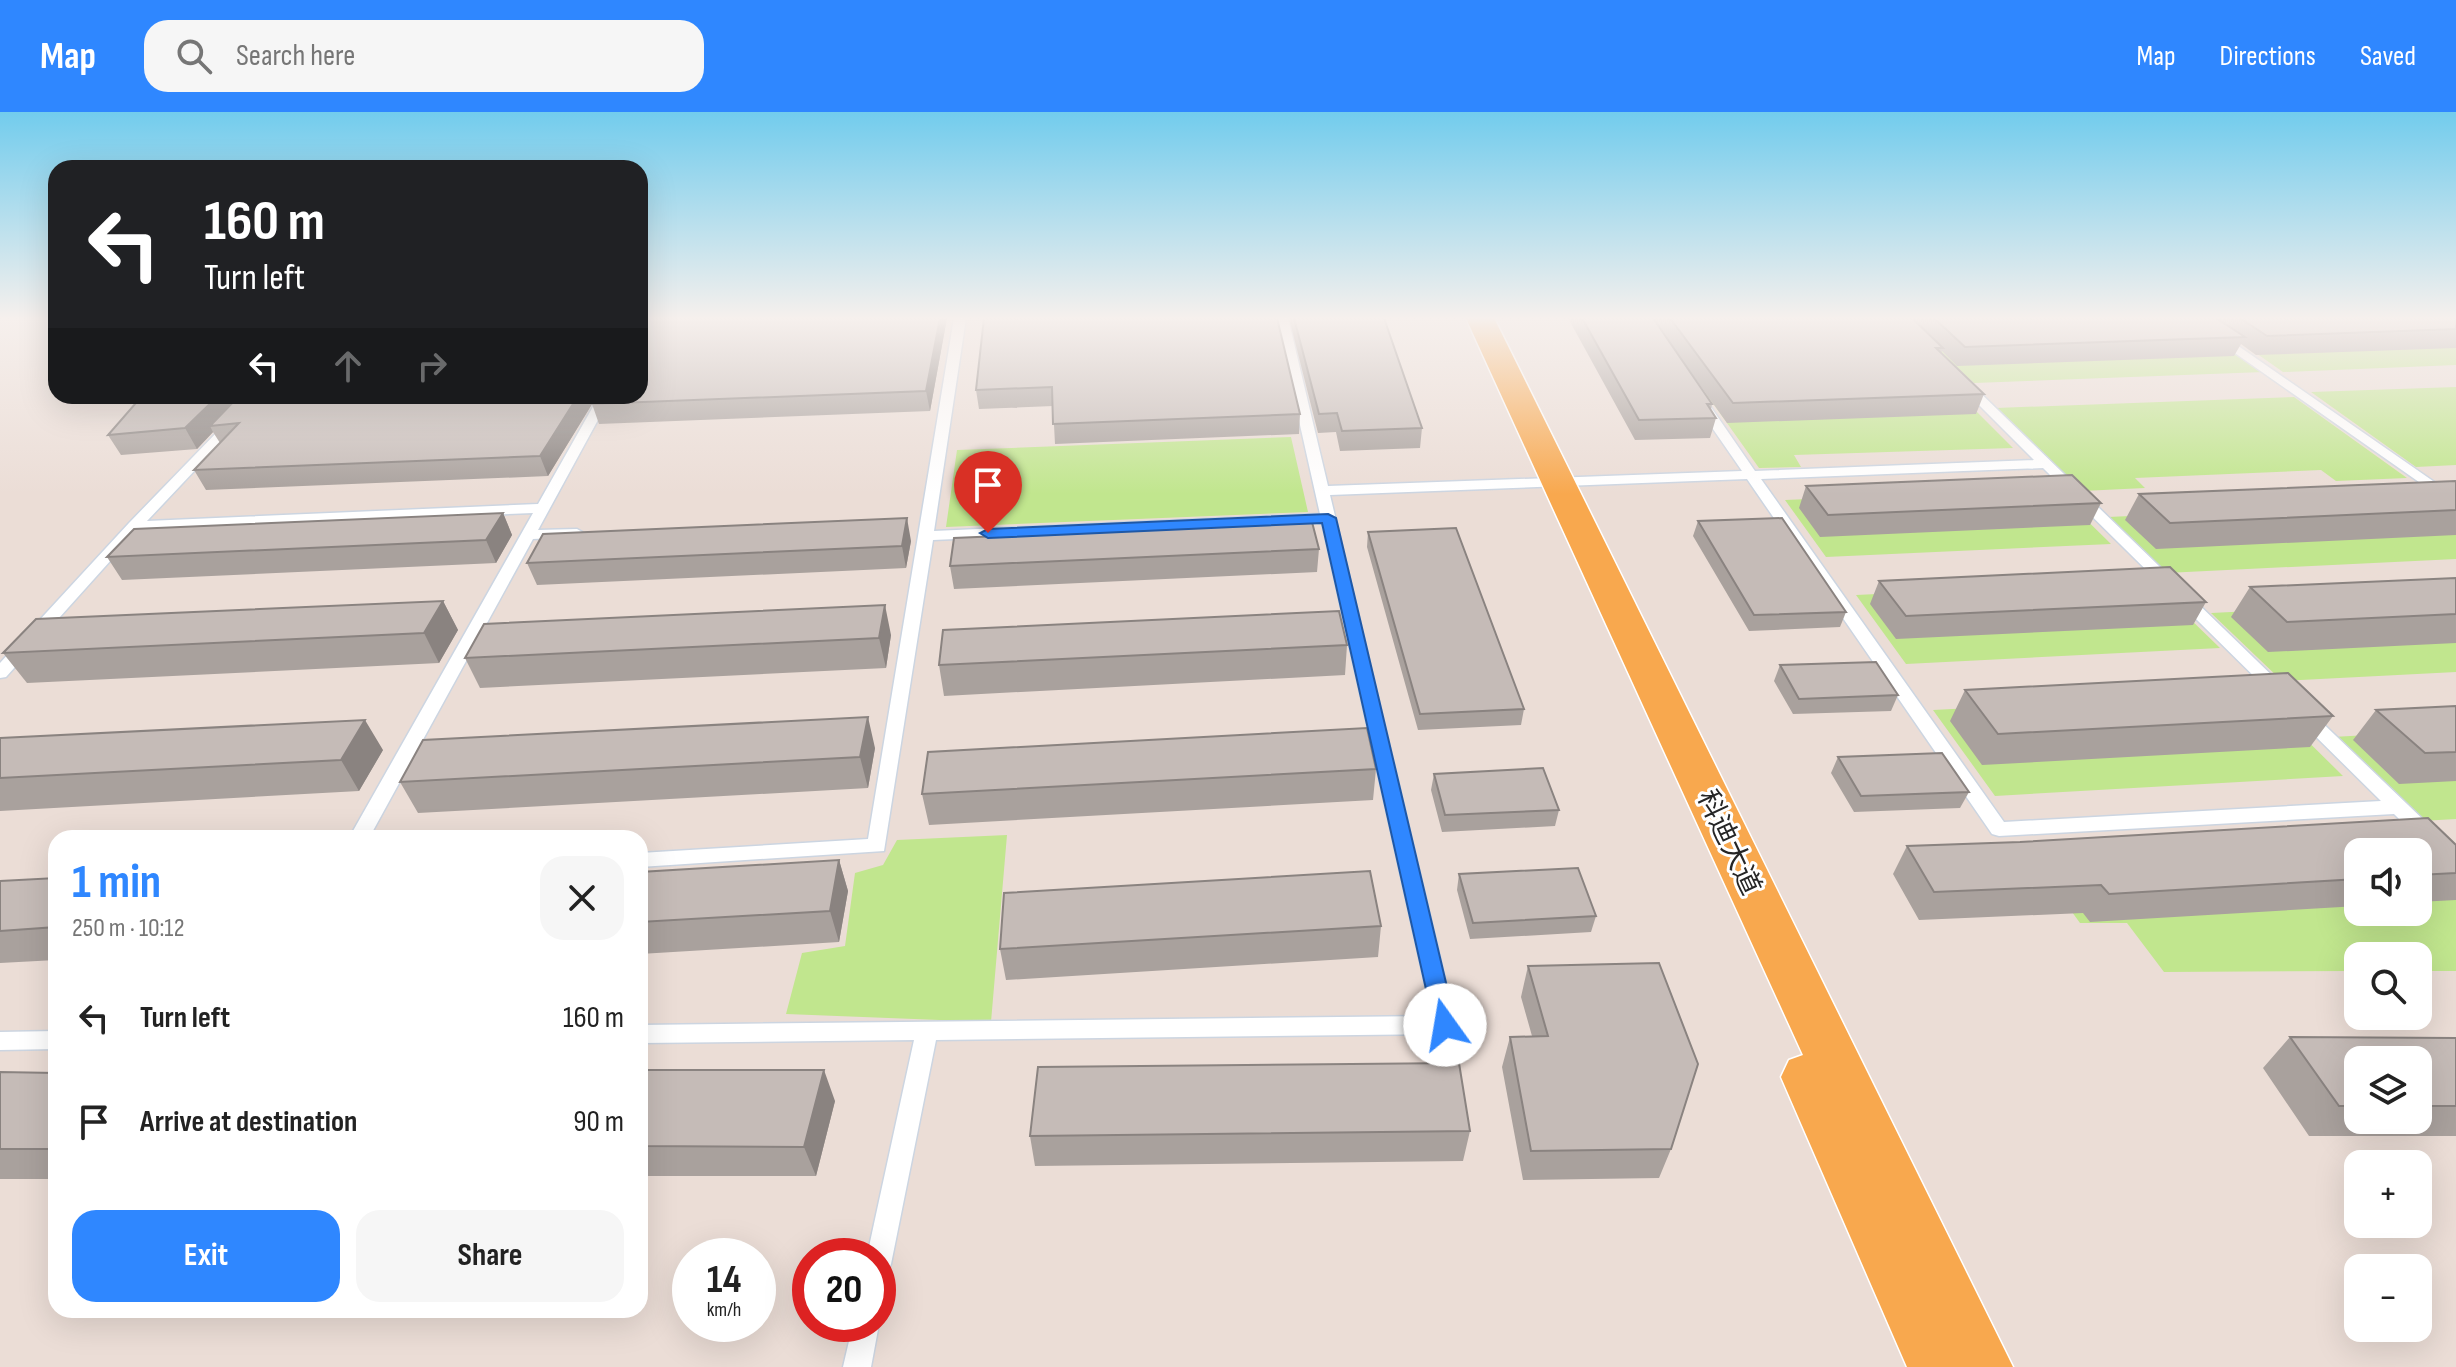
<!DOCTYPE html>
<meta charset="utf-8">
<style>
body{margin:0;font-family:"Sofia Sans Condensed","Noto Sans SC",sans-serif;background:#f6f6f6;color:#222;height:100vh;display:flex;flex-direction:column;font-size:30px;white-space:nowrap}
*{box-sizing:border-box;margin:0}
p{font-size:26px;color:#767676}
.icon{flex:none;width:44px;height:44px;fill:none;stroke:currentColor;stroke-width:2;stroke-linecap:round;stroke-linejoin:round}
.map{position:relative;flex:1;overflow:hidden}
.details{position:absolute;left:48px;top:718px;width:600px;height:488px;display:flex;flex-direction:column;background:#fff;border-radius:24px;box-shadow:0 8px 32px #0002}
.details>*{flex:none}
.banner{position:absolute;left:48px;top:48px;width:600px;height:244px;border-radius:24px;box-shadow:0 8px 32px #0002;background:#202124;color:#fff;overflow:hidden}
.controls{position:absolute;left:2344px;top:726px;display:grid;gap:16px}
.controls a{display:grid;place-items:center;width:88px;height:88px;border-radius:16px;background:#fff;box-shadow:0 8px 32px #0002;font-size:40px}
.speed{position:absolute;left:672px;top:1126px;display:flex;gap:16px;font-size:40px;font-weight:700;text-align:center}
.speed>*{display:grid;place-content:center;width:104px;height:104px;border-radius:50%;background:#fff;box-shadow:0 8px 32px #0002;line-height:1}
.speed small{font-size:20px;font-weight:400}
.speed .limit{border:12px solid #d22;background:#fff;color:#111}
.pin{position:absolute;display:grid;place-items:center;width:68px;height:68px;color:#fff;margin:-82px -34px;border-radius:50% 50% 50% 0;rotate:-45deg;box-shadow:0 0 8px #0007}
.pin .icon{rotate:45deg}
.me{position:absolute;width:88px;margin:-44px;rotate:347deg;stroke-linejoin:round;filter:drop-shadow(0 0 6px #0008)}
.turn{display:flex;align-items:center;gap:28px;height:168px;padding:0 24px;font-size:36px}
.turn .icon{width:104px;height:104px;stroke-width:2.5}
.turn b{display:block;font-size:56px;line-height:68px}
.lanes{display:flex;align-items:center;height:76px;padding:0 24px;background:#0003;justify-content:center;gap:40px;direction:ltr}
.lanes .off{opacity:.35}
.round{display:grid;place-items:center;flex:none;width:84px;height:84px;border-radius:24px;background:#f6f6f6}
.head{display:flex;align-items:center;justify-content:space-between;height:136px;padding:0 24px}
h1{font-size:48px;font-weight:700;line-height:60px;color:#2f87ff}
.action{display:flex;gap:16px;margin-top:auto;padding:16px 24px}
.action a{flex:1;height:92px;border-radius:24px;background:#2f87ff;color:#fff;font-size:32px;font-weight:700;line-height:92px;text-align:center}
.action a+a{background:#f6f6f6;color:#222}
ul{padding:0;list-style:none}
li{display:flex;align-items:center;gap:24px;height:104px;padding:0 24px}
li div{flex:1}
li b{display:block;font-size:30px}
li em{font-style:normal}
header{display:flex;align-items:center;gap:48px;box-sizing:border-box;height:112px;padding:0 40px;background:#2f87ff;color:#fff}
header strong{font-size:38px}
nav{display:flex;gap:44px;margin-inline-start:auto;font-size:28px}
.search{width:560px;height:72px;background:#f6f6f6;display:flex;align-items:center;gap:20px;box-sizing:border-box;padding:0 28px;border-radius:24px;color:#767676;font-size:30px}
.map>svg:first-child{display:block}
.green{fill:#c1e68e;fill-rule:evenodd}
.lines{fill:none;stroke-linecap:round;stroke-linejoin:round}
.service-casing{stroke:#ccd5e1;stroke-width:3}
.primary-casing{stroke:#fff;stroke-width:3}
.service{fill:#fff;fill-rule:evenodd}
.primary{fill:#f8a84e;fill-rule:evenodd}
.wall{fill:#a9a19d;fill-rule:evenodd}
.shaded-wall{fill:#8a8380}
.building{fill:#c5bbb7;stroke:#8a8380;stroke-width:2}
.route{fill:#2f87ff;stroke:#1f58a6;stroke-width:2}
.labels{text-anchor:middle;stroke-width:6;stroke-linejoin:round;paint-order:stroke}
.street-label{font-size:28px;fill:#262626;stroke:#fff}
</style>
<header>
<strong>Map</strong>
<div class="search"><svg class="icon" aria-label="search" viewBox="0 0 24 24"><circle cx="10" cy="10" r="6"/><path d="M15 15l6 6"/></svg>Search here</div>
<nav><a>Map</a><a>Directions</a><a>Saved</a></nav>
</header>
<div class="map">
<svg width="2456" height="1255" viewBox="0 0 2456 1255">
<rect width="100%" height="100%" fill="#ebddd6"/>
<path class="green" d="M2226 220 2456 221V253L2283 260Z
M2212 223 2264 260 1974 271 1934 234Z
M1952 275 2013 336 1794 343 1801 355 1759 356 1707 283Z
M2456 275V353L2416 355 2311 280Z
M2294 285 2407 366 2336 369 2321 358 2135 366 2145 376 2082 379 1996 296Z
M1291 325 1308 400 946 415 957 338Z
M2055 377 2111 432 1826 445 1785 388Z
M2441 390 2456 401V447L2166 461 2108 405Z
M2151 469 2220 536 1906 552 1856 483Z
M2456 489V560L2282 569 2211 501Z
M2259 581 2343 664 1995 684 1933 598Z
M2456 618V707L2421 709 2333 625Z
M1007 723 991 910 786 902 802 841 845 834 855 761 883 753 897 728Z
M2407 727 2456 777V859H2418V844H2358V859L2164 860 2127 811H2080L2035 749ZM2358 740H2418V800H2358Z"/>
<g class="lines">
<defs>
<path id="service" d="M954 206H966L934 419 1320 402 1276 206H1288L1328 374 1742 359 1695 291 1701 287 1706 288 1755 359 2034 348 1958 272 1968 269 2287 578 2284 582H2272L2043 356 1761 367 2004 710 2381 689 2299 608 2296 604 2299 600H2311L2456 739V758L2449 756 2394 702 1999 724 1992 722 1747 367 1330 383 1456 913 1453 920 1445 922 936 928 891 1152 887 1161 878 1164V1144H867L914 928 640 931V913L1432 904 1322 411 933 428 884 739 640 755V741L868 727Z
M2185 206H2198L2456 385V396Z
M252 284H265L147 409 538 392 599 284H611L538 418 577 417 584 421 577 425 533 427 369 726H349L533 401 138 418 6 565 0 566V551L129 411Z
M56 919V937L0 938V920Z
M878 1209 879 1212 871 1255H843L853 1212H878Z"/>
<path id="primary" d="M1466 206H1494L2013 1255H1907L1781 965 1789 948 1803 943Z"/>
</defs>
<use href="#service" class="service-casing"/>
<use href="#primary" class="primary-casing"/>
<use href="#service" class="service"/>
<use href="#primary" class="primary"/>
</g>
<path class="wall" d="M640 206 641 208 642 206H947L930 299 599 312 592 292 548 364 206 378 194 358 220 331 213 320 197 337 121 343 108 323 142 284H640Z
M984 206 1300 302 1299 322 1055 332 1053 294 979 297 976 278Z
M1289 206H1384L1422 316 1420 336 1340 339 1336 320 1318 321Z
M1568 206H2456V236L2256 243 2241 232 2234 244 1957 254 1942 239 1941 241 1984 282 1976 302 1727 311 1672 234 1712 292 1711 298 1716 306 1710 326 1635 328Z
M2456 369V423L2156 437 2125 408 2139 382Z
M1806 374 2101 391 2090 413 1820 425 1799 396Z
M503 401 512 423 496 451 122 468 107 445Z
M1698 409 1846 500 1840 515 1749 519 1693 424Z
M1368 420 1524 597 1521 613 1418 618 1367 435Z
M911 429 906 456 537 473 527 451Z
M1319 437 1317 460 954 477 950 454Z
M2456 466V531L2268 540 2231 505 2250 475Z
M1879 469 2206 490 2193 513 1896 527 1870 492Z
M443 489 458 518 439 551 27 571 3 541Z
M891 523 886 556 480 576 465 546Z
M1347 533 1345 563 944 584 939 553Z
M1780 553 1898 583 1891 599 1793 602 1774 569Z
M1965 578 2333 604 2310 635 1982 653 1950 609Z
M2456 594V669L2399 672 2353 628 2376 598Z
M0 626 383 638 359 679 0 699Z
M875 636 868 676 418 701 400 670Z
M1838 645 1969 680 1960 696 1854 700 1831 661Z
M1376 657 1373 688 929 713 922 682Z
M1434 662 1559 698 1555 714 1442 720 1431 678Z
M2456 733V788L2418 790V740H2358V794L2090 810 2083 801 1919 808 1893 762 1907 734Z
M839 748 848 779 839 830 640 842V760Z
M1459 762 1596 804 1591 820 1470 827 1457 778Z
M56 766V848L0 851V769Z
M1381 814 1378 845 1006 868 1000 837Z
M1528 854 1671 1037 1659 1066 1523 1068 1502 955 1510 925 1532 924 1521 885Z
M2290 925 2456 926V1024H2309L2263 956ZM2358 948H2418V1008H2358Z
M640 958 835 989 816 1064H640Z
M0 960 56 961V1067H0Z
M1470 1019 1463 1049 1035 1054 1030 1024Z"/>
<path class="shaded-wall" d="M940 206H947L930 299 926 279Z
M218 284H249L210 314 213 320 197 337 185 316Z
M578 284H597L548 364 540 344Z
M503 401 512 423 496 451 486 428Z
M907 406 911 429 906 456 902 434Z
M443 489 458 518 439 551 424 521Z
M885 493 891 523 886 556 879 526Z
M868 605 875 636 868 676 860 645Z
M365 608 383 638 359 679 341 648Z
M839 748 848 779 839 830 830 799Z
M824 958 835 989 816 1064 804 1035Z"/>
<path class="building" d="M642 206H940L926 279 592 292 596 284H640V208Z
M984 206H1277L1300 302 1053 312 1052 275 976 278Z
M1294 206H1384L1422 316 1342 319 1337 301 1319 302Z
M1582 206H1653L1712 292H1707L1716 306 1639 308Z
M1670 206H1912L1943 236H1936L1984 282 1733 291Z
M1934 206H2216L2245 225 1965 235Z
M2240 206H2456V217L2267 224Z
M142 284H218L185 316 108 323Z
M239 284H578L540 344 194 358 239 311 210 314Z
M2072 363 2101 391 1828 403 1806 374Z
M2456 369V398L2170 411 2139 382Z
M503 401 486 428 107 445 134 417Z
M907 406 902 434 527 451 543 422Z
M1782 406 1846 500 1754 503 1698 409Z
M1312 410 1319 437 950 454 954 426Z
M1456 416 1524 597 1420 602 1368 420Z
M2170 455 2206 490 1906 504 1879 469Z
M2456 466V502L2287 510 2250 475Z
M443 489 424 521 3 541 36 507Z
M885 493 879 526 465 546 484 512Z
M1339 499 1347 533 939 553 943 518Z
M1876 550 1898 583 1799 587 1780 553Z
M2288 561 2333 604 1998 622 1965 578Z
M2456 594V640L2425 641 2376 598Z
M868 605 860 645 400 670 423 628Z
M365 608 341 648 0 666V626Z
M1367 616 1376 657 922 682 928 640Z
M1942 641 1969 680 1861 684 1838 645Z
M1543 656 1559 698 1445 703 1434 662Z
M2428 706 2456 733V761L2418 763V740H2358V767L2109 782 2101 773 1934 780 1907 734 2020 730Z
M839 748 830 799 640 810V760Z
M1578 756 1596 804 1473 811 1459 762Z
M1370 759 1381 814 1000 837 1004 781Z
M56 766V815L0 819V769Z
M1659 851 1698 952 1671 1037 1531 1039 1510 925 1548 924 1528 854Z
M2290 925 2456 926V994H2418V948H2358V994H2339Z
M1459 951 1470 1019 1030 1024 1038 955Z
M640 958H824L804 1035 640 1034Z
M0 960 56 961V1037H0Z"/>
<linearGradient id="sky" x2="0" y2="1"><stop stop-color="#72cced"/><stop offset="0.54" stop-color="#f6f0ed"/><stop offset="1" stop-color="#f6f0ed" stop-opacity="0"/></linearGradient>
<rect width="2456" height="382" fill="url(#sky)"/>
<path class="route" d="M1328 402 1336 406 1456 913 1453 920H1437L1434 913 1322 411 988 426 980 421 988 417Z"/>
<g class="labels">
<g class="street-label">
<text transform="translate(1730 730) rotate(65)" y="10">科迪大道</text>
</g>
</g>
</svg>
<div class="controls">
<a><svg class="icon" aria-label="sound" viewBox="0 0 24 24"><path d="M4 9h4l5-4v14l-5-4H4zM17 9q2 3 0 6"/></svg></a>
<a><svg class="icon" aria-label="search" viewBox="0 0 24 24"><circle cx="10" cy="10" r="6"/><path d="M15 15l6 6"/></svg></a>
<a><svg class="icon" aria-label="layers" viewBox="0 0 24 24"><path d="M12 4l9 5-9 5-9-5zM3 14l9 5 9-5"/></svg></a>
<a>+</a>
<a>−</a>
</div>
<div class="speed"><div>14<small>km/h</small></div><div class="limit">20</div></div>
<div class="pin" style="left:988px;top:421px;background:#d93025"><svg class="icon" aria-label="arrive" viewBox="0 0 24 24"><path d="M6 21V4h12l-3 4 3 4H6"/></svg></div>
<svg class="me" style="left:1445px;top:913px" viewBox="-20 -20 40 40"><circle r="19" fill="#fff"/><path d="M0-13L10 11 0 6-10 11z" fill="#2f87ff"/></svg>
<div class="banner">
<div class="turn"><svg class="icon" aria-label="left" viewBox="0 0 24 24"><path d="M17 20v-9H6M10 6l-5 5 5 5"/></svg><div><b>160 m</b>Turn left</div></div>
<div class="lanes"><svg class="icon" aria-label="left" viewBox="0 0 24 24"><path d="M17 20v-9H6M10 6l-5 5 5 5"/></svg><svg class="icon off" aria-label="ahead" viewBox="0 0 24 24"><path d="M12 20V5M6 11l6-6 6 6"/></svg><svg class="icon off" aria-label="right" viewBox="0 0 24 24"><path d="M7 20v-9h11M14 6l5 5-5 5"/></svg></div>
</div>
<section class="details">
<div class="head"><div><h1>1 min</h1><p>250 m · 10:12</p></div><a class="round"><svg class="icon" aria-label="close" viewBox="0 0 24 24"><path d="M6 6l12 12M18 6L6 18"/></svg></a></div>
<ul>
<li><svg class="icon" aria-label="left" viewBox="0 0 24 24"><path d="M17 20v-9H6M10 6l-5 5 5 5"/></svg><div><b>Turn left</b></div><em>160 m</em></li>
<li><svg class="icon" aria-label="arrive" viewBox="0 0 24 24"><path d="M6 21V4h12l-3 4 3 4H6"/></svg><div><b>Arrive at destination</b></div><em>90 m</em></li>
</ul>
<div class="action"><a>Exit</a><a>Share</a></div>
</section>
</div>
